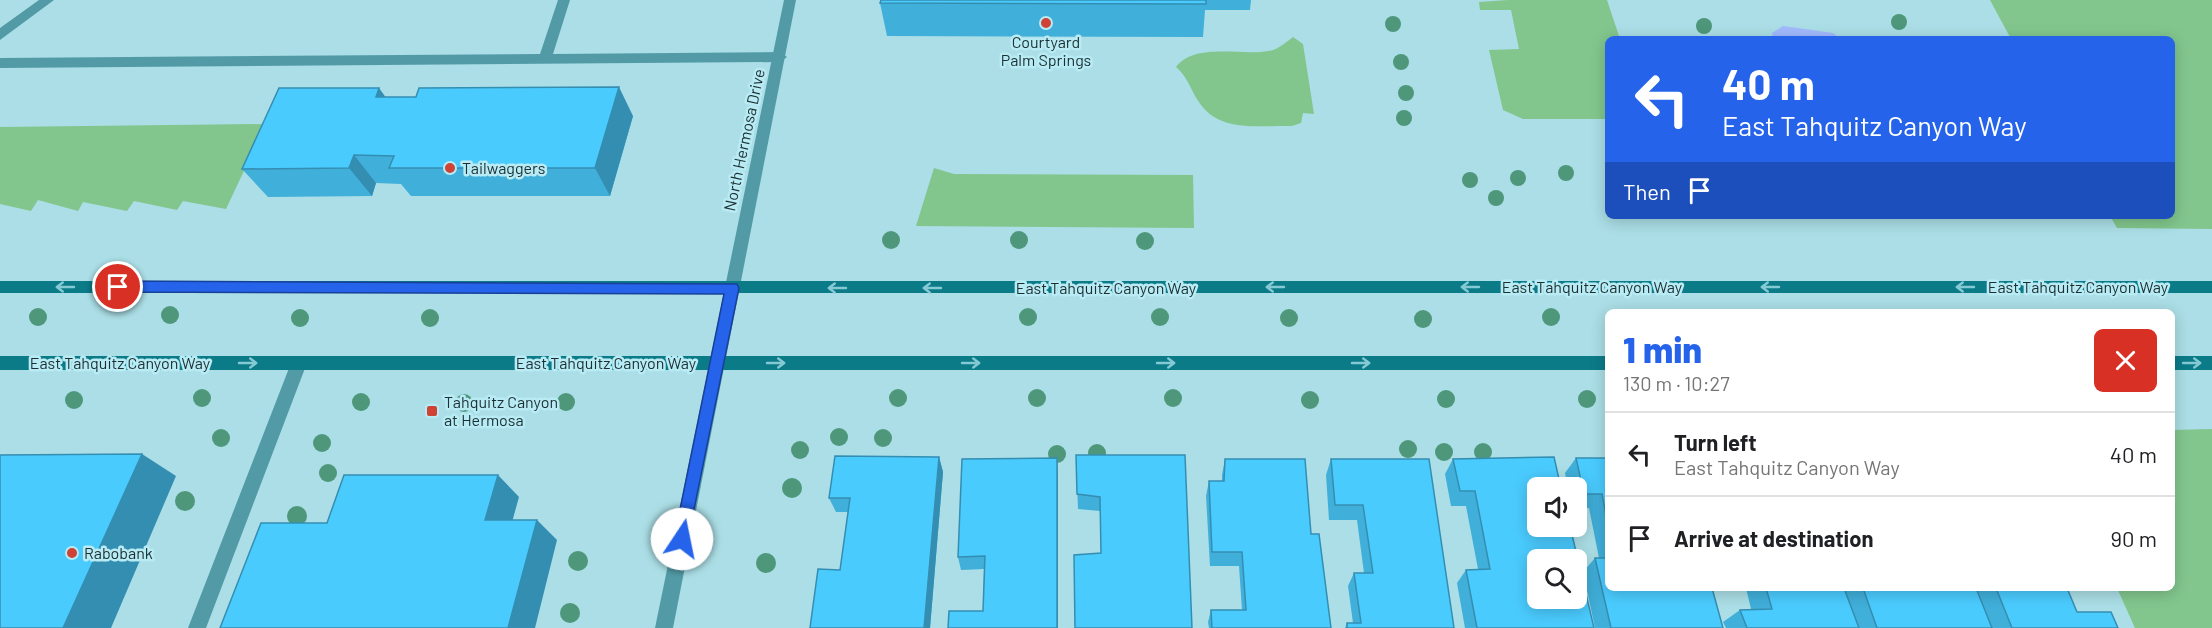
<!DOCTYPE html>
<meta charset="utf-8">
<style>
body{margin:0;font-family:Barlow,sans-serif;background:#f2f2f2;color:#202124;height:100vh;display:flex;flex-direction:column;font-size:22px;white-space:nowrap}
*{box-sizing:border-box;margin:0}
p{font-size:20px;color:#757577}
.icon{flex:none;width:33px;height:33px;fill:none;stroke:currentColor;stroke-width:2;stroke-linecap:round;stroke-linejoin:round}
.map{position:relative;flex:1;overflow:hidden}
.panel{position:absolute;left:1605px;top:309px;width:570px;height:282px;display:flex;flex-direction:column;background:#fff;border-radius:9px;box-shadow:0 3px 15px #0003}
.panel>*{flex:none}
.guide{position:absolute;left:1605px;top:36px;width:570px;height:183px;border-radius:9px;box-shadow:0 3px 15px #0003;background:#2563eb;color:#fff;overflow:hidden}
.tools{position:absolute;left:1527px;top:477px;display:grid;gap:12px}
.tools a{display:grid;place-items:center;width:60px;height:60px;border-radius:9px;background:#fff;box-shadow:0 3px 15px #0003;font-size:30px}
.pin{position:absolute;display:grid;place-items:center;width:51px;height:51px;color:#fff;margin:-26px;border:3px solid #fff;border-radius:50%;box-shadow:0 2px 6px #0007}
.me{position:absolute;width:66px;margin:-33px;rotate:11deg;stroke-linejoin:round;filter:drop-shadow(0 0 4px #0008)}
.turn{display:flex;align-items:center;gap:21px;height:126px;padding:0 18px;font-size:27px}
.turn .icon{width:78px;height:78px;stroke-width:2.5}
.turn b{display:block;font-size:42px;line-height:51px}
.then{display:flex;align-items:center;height:57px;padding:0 18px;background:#0003;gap:12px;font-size:22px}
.round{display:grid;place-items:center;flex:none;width:63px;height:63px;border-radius:9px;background:#f2f2f2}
.headline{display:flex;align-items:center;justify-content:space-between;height:102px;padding:0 18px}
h1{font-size:36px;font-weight:800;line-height:45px;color:#2563eb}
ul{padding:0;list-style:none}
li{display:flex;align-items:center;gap:18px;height:84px;padding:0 18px;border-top:2px solid #e0e0e0}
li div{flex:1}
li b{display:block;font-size:22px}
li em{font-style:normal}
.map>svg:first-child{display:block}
.green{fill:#82c68d}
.water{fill:#a2bafd}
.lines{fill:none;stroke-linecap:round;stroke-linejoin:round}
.lane{fill:#529ba6;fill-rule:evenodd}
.street{fill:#529ba6;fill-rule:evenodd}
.secondary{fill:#0b7b88;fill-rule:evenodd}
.tree{fill:#4e977b}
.wall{fill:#40afda}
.shaded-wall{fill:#348eb2}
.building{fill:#4acbfe;stroke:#348eb2;stroke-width:1.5;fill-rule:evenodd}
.oneway{stroke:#84c9d4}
.route{fill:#2563eb;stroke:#184099;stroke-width:1.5}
.poi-dot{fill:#cf4236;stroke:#b8ebf4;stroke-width:2}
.labels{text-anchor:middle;stroke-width:5;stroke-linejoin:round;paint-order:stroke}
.poi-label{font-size:16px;fill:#1c3033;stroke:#b8ebf4;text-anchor:start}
.street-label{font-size:16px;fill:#1c3033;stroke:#b8ebf4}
</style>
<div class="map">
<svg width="2212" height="628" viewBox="0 0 2212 628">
<rect width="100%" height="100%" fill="#abdee6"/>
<path class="green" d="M1508 0H1607L1620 39H1608V119H1523L1503 110 1489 50 1519 49 1511 10H1480L1479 2Z
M1990 0H2212V229L2117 228 2110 216H2172V39H2011Z
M1293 37 1303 44 1314 114 1303 113 1301 123 1292 126C1262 125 1222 133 1201 105 1191 92 1189 78 1176 67 1195 42 1242 56 1268 51 1278 50 1285 43 1293 37Z
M266 124 226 209 183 201 177 210 134 201 127 211 83 202 78 211 38 200 31 211 0 204V127Z
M934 168 954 174 1193 175 1194 228 916 226Z
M2212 429V628H2135L2117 588H2172V430Z"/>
<path class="water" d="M1783 26 1833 33 1841 39H1773L1772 33Z"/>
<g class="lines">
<path class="lane" d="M39 0H54L0 40V28Z
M558 0H570L553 54 780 52 787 57 780 62 0 68V58L540 54Z
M299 356 304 358 307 363 206 628H188L291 363 294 358Z"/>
<path class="street" d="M784 0H796L673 628H655Z"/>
<path class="secondary" d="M0 281H2212V293H0Z
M0 356H1608V370H0Z
M2172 356H2212V370H2172Z"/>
</g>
<g class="tree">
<circle cx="1899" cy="22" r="8"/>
<circle cx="1393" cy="24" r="8"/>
<circle cx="1704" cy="26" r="8"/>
<circle cx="1401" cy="62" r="8"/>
<circle cx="1406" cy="93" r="8"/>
<circle cx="1404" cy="118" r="8"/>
<circle cx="1566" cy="173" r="8"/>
<circle cx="1518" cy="178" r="8"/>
<circle cx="1470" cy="180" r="8"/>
<circle cx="1496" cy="198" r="8"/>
<circle cx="891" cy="240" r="9"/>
<circle cx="1019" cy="240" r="9"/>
<circle cx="1145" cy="241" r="9"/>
<circle cx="170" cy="315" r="9"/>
<circle cx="38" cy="317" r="9"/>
<circle cx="1028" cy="317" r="9"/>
<circle cx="1160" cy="317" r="9"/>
<circle cx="1551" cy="317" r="9"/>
<circle cx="300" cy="318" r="9"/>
<circle cx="430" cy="318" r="9"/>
<circle cx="1289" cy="318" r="9"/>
<circle cx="1423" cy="319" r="9"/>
<circle cx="202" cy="398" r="9"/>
<circle cx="898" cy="398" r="9"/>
<circle cx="1037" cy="398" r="9"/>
<circle cx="1173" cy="398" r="9"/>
<circle cx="1446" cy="399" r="9"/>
<circle cx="1587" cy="399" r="9"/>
<circle cx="74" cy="400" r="9"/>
<circle cx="1310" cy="400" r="9"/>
<circle cx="361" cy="402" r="9"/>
<circle cx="566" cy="402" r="9"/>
<circle cx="464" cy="403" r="9"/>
<circle cx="839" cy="437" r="9"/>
<circle cx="221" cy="438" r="9"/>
<circle cx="883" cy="438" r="9"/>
<circle cx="322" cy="443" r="9"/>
<circle cx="1408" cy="449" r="9"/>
<circle cx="800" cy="450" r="9"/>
<circle cx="1444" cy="452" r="9"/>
<circle cx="1483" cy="452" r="9"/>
<circle cx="1097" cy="453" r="9"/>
<circle cx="1057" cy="454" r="9"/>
<circle cx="328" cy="473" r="9"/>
<circle cx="792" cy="488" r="10"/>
<circle cx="185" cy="501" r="10"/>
<circle cx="297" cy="516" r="10"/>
<circle cx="578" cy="561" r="10"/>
<circle cx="766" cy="563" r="10"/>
<circle cx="570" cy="613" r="10"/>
</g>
<path class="wall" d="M881 0H1251L1250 10H1205L1203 37 887 36 880 3Z
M385 97 633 116 610 196H411L401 184 376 183 372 196 268 197 242 169Z
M1076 455 1192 628 1101 553 1100 511 1078 509Z
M939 457 943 472 930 628H810L840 570 848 512H836L829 498Z
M1576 458H1608V588L1723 628H1595L1583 572 1595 558H1599L1589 508H1576V488H1568L1565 473Z
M1225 459 1311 534 1331 628H1209L1208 622 1211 610H1242L1239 566H1210L1206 496 1209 481H1222V475Z
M1331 459 1454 628H1345L1347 623H1353L1348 586 1354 573H1364L1357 520H1329L1326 475Z
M1453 459 1594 628H1465L1457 583 1466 570 1478 569 1466 506H1451L1445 474Z
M1058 473 983 611 984 569 961 570 958 557Z
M1746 588H2067L2077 612 2118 628H1726L1723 622 1740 610 1751 609Z"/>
<path class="shaded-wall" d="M619 87 633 116 610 196 595 168Z
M379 88 400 117 376 97Z
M354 155 376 183 372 196 349 168Z
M142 454 176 476 111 628H63Z
M939 457 943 472 930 628H924Z
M1057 458 1058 473V628H1057Z
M498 475 519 497 507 540 485 520Z
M537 520 557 540 535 628H508Z"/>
<path class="building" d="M881 0H1206V4L880 3Z
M619 87 595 168H389L394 156 354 155 349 168 242 169 279 88H379L376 97H416L419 88Z
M142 454 63 628H0V455Z
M1076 455H1185L1192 628H1075L1074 555 1101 553 1100 497 1077 494Z
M835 456 939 457 924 628H810L818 569 840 570 850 498H829Z
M1554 457 1561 488H1538V526H1570L1594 628H1477L1466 570 1490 569 1475 491H1460L1453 459ZM1538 560H1576V598H1538Z
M1057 458V628H948L949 611H983L985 556 958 557 962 459Z
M1576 458H1608V526L1602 494H1584Z
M1225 459H1305L1311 534H1319L1331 628H1212L1211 610H1246L1242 552H1212L1209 481H1224Z
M1331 459H1429L1454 628H1347V623H1361L1354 573H1373L1363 505H1335Z
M344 475H498L485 520H537L508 628H220L261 523H327Z
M1595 558H1608V588H1712L1723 628H1611Z
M1766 588H1844L1859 628H1747L1740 610 1772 609Z
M1863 588H1976L1992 628H1877Z
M1996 588H2067L2077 612H2111L2118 628H2012Z"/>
<defs><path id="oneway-shaft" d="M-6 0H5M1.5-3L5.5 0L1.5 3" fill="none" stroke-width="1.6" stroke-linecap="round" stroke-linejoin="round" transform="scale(1.5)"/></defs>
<g class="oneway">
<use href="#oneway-shaft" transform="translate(65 287) rotate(-180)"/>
<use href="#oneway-shaft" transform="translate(1275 287) rotate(180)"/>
<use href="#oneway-shaft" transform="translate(1470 287) rotate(180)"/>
<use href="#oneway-shaft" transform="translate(1770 287) rotate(180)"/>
<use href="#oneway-shaft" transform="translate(1965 287) rotate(180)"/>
<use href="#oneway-shaft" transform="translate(837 288) rotate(180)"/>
<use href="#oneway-shaft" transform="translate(932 288) rotate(180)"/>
<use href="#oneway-shaft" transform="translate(248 363)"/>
<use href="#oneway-shaft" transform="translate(776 363)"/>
<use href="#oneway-shaft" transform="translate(971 363)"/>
<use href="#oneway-shaft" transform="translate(1166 363)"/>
<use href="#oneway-shaft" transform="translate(1361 363)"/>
<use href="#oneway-shaft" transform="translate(2192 363)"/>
</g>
<path class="route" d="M118 281 737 284 739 288 687 544 682 546 677 544 674 539 724 294 118 292 111 287Z"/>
<g class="poi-dot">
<circle cx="1046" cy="23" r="6"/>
<circle cx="450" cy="168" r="6"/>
<rect x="426" y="405" width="12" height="12" rx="3"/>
<circle cx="72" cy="553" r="6"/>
</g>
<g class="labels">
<g class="poi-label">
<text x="1046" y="48" text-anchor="middle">Courtyard<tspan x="1046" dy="18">Palm Springs</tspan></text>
<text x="462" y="174">Tailwaggers</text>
<text x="444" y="408">Tahquitz Canyon<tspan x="444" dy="18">at Hermosa</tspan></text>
<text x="84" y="559">Rabobank</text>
</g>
<g class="street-label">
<text transform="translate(744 140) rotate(-78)" y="6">North Hermosa Drive</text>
<text x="1592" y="293">East Tahquitz Canyon Way</text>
<text x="2078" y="293">East Tahquitz Canyon Way</text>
<text x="1106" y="294">East Tahquitz Canyon Way</text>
<text x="120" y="369">East Tahquitz Canyon Way</text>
<text x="606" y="369">East Tahquitz Canyon Way</text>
</g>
</g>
</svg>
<div class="tools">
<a><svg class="icon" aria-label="sound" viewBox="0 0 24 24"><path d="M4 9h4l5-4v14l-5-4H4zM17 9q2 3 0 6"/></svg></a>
<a><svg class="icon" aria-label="search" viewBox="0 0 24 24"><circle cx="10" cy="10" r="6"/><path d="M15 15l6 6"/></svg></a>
</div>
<div class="pin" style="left:118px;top:287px;background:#d93025"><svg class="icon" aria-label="arrive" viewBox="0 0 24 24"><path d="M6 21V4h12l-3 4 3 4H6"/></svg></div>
<svg class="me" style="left:682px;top:539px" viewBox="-20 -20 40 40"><circle r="19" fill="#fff"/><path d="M0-13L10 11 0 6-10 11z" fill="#2563eb"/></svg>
<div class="guide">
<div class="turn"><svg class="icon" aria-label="left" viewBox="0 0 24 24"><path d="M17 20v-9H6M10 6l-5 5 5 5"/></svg><div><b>40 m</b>East Tahquitz Canyon Way</div></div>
<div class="then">Then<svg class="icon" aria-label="arrive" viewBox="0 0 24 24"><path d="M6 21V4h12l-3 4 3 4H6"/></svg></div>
</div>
<section class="panel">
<div class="headline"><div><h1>1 min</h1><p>130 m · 10:27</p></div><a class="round" style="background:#d93025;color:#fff"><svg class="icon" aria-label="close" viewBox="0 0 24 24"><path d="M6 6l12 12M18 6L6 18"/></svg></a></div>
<ul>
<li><svg class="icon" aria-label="left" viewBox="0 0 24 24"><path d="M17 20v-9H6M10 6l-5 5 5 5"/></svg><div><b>Turn left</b><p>East Tahquitz Canyon Way</p></div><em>40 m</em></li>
<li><svg class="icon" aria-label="arrive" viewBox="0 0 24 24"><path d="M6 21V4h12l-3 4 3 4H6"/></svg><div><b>Arrive at destination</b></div><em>90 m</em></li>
</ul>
</section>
</div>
